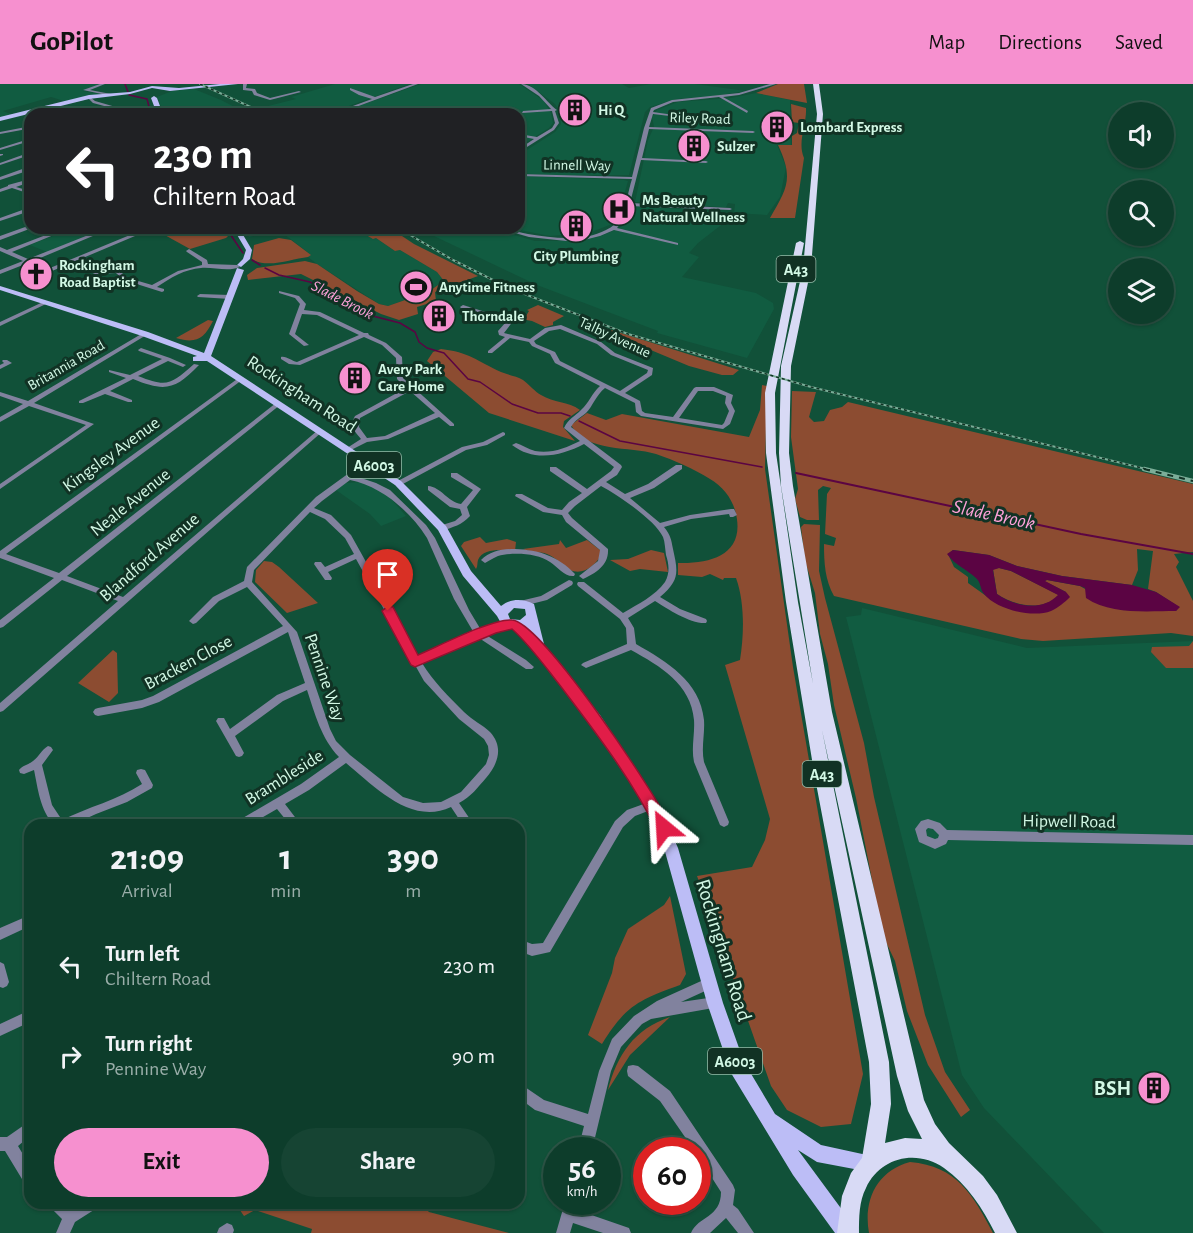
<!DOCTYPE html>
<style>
body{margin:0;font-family:"Alegreya Sans",sans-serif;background:#164433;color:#f1f3f6;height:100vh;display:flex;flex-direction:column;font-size:22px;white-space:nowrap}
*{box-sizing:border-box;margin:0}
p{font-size:20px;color:#9aaea9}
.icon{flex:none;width:33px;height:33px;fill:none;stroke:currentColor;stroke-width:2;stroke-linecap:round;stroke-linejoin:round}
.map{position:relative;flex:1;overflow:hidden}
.panel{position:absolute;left:24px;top:735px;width:501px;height:390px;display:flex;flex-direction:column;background:#0d3d2b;border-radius:18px;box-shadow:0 2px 4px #0004,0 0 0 2px #2d5647}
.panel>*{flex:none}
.banner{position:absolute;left:24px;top:24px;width:501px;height:126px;border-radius:18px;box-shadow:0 2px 4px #0004,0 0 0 2px #2d5647;background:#202124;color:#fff;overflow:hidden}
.tools{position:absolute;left:1108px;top:18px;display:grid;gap:12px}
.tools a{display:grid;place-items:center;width:66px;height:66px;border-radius:50%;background:#0d3d2b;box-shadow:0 2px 4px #0004,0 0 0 2px #2d5647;font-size:30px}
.speed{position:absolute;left:543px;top:1053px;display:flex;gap:12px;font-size:30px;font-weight:700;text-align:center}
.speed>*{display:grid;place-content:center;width:78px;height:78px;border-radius:50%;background:#0d3d2b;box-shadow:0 2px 4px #0004,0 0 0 2px #2d5647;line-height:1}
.speed small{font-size:15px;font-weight:400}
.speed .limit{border:9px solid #d22;background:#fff;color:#111}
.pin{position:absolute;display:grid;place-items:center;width:51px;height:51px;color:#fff;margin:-62px -26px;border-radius:50% 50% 50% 0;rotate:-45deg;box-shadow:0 0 6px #0007}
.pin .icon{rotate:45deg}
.me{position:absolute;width:66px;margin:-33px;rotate:333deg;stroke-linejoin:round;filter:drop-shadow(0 0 4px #0008)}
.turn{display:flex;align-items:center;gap:21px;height:126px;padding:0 30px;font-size:27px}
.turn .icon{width:78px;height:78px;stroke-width:2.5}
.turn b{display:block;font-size:42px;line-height:51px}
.eta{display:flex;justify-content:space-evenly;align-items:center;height:102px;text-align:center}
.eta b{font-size:36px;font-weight:700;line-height:42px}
.action{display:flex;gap:12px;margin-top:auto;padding:12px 30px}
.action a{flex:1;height:69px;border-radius:36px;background:#f690cf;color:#111;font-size:24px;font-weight:700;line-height:69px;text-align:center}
.action a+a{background:#164433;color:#f1f3f6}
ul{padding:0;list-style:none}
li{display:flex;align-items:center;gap:18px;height:90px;padding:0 30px}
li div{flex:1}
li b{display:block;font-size:22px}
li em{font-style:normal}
header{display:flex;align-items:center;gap:36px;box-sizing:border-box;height:84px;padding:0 30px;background:#f690cf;color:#111}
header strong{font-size:28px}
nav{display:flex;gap:33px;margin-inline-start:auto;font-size:21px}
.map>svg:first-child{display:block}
.built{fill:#115c41}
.green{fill:#8c4c31;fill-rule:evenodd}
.water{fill:#5b0443;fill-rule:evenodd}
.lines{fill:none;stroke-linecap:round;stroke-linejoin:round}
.stream-far1{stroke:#5b0443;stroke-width:1.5}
.stream{stroke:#5b0443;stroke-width:2}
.minor{fill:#81829e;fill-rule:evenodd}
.major{fill:#bcbdf6;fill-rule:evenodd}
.highway{fill:#d8daf5;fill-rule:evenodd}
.rail-far1-casing{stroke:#7bad98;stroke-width:2}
.rail-casing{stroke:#7bad98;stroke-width:4.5}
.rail-far1{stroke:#113224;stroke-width:1.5;stroke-dasharray:3;stroke-linecap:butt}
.rail{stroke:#113224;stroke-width:2;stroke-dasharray:6;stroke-linecap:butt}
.route{fill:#e11d48;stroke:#92132f;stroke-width:1.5}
.labels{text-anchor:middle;stroke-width:6;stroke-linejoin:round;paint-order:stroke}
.far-poi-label{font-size:15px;font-weight:bold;fill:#d2f8e5;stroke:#113224;text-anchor:start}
.far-street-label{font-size:15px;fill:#d2f8e5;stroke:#113224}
.shield{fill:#113224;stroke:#98bdab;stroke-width:1.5}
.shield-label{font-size:16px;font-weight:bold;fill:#d2f8e5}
.far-water-label{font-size:16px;font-style:italic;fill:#fda1d9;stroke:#113224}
.street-label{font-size:18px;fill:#d2f8e5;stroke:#113224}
.water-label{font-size:20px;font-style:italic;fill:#fda1d9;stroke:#113224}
.near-street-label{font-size:21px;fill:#d2f8e5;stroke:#113224}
.near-poi-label{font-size:21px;font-weight:bold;fill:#d2f8e5;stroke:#113224;text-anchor:end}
</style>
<header>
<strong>GoPilot</strong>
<nav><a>Map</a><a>Directions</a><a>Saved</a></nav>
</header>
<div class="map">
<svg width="1193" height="1149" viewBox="0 0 1193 1149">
<rect width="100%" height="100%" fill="#115139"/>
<path class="built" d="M0 0H100L83 7 102 10 64 17 51 13 3 27 13 31 0 34Z
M335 0H409L327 30H273L264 23 296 15 291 13Z
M421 0H519L543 16 551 29 553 39 549 44 519 63V30L339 29Z
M528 0H622L629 4 651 0H695L746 7 713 12 676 15 650 23 645 28 629 91H547L519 89V71L555 48 561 40 559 26 555 20Z
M194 5 221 16 248 30H164L157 13 172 7Z
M756 9 790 16 791 61H777L786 83 780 113 767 131 734 129 735 120 728 119 726 123H722L635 118 648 56 654 43 652 33 657 26 678 18 731 14Z
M519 92 624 96 628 97 619 129 612 140 589 149 550 152 509 144H519Z
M634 122 726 128 725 138 698 159 689 169 699 173 682 193 756 209 773 219 774 225 747 274 657 249 658 247 537 201 434 152 423 144H489L535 157H573L598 153 618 145 626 139Z
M73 144H107L47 168 30 161Z
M242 144H354L373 155 376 154 395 167 400 166 437 188 444 197 428 208 388 222 379 220 317 180 308 173 310 170 284 150 274 148 249 153Z
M361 398 387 410 406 432 381 442 370 430 336 406 345 399Z
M862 524 1027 564 1193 557V1149H1104L984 1024 962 991 846 533 861 531Z"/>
<path class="green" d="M778 0H804L807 19 756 9Z
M791 20 806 24C807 40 797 58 804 74L795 134H770C787 104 794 95 778 61H792V52L797 49 799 39 792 38Z
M152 144H229L232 148 226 154 190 165Z
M354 144H390L414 160 478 192 435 208 436 217 417 223 418 230 399 236 381 230 301 190 248 196 247 191 257 184 305 177 317 180 357 207 379 220 388 222 428 208 444 197 437 188 400 166 395 167 376 154 373 155Z
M279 154 291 156 311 171 308 173C291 175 267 185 252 175L254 161Z
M538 221 564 232 553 238V241L545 243 532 237 515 234 518 232H526L529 227 527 226Z
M208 236 213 237C204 255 196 260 176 254Z
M592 240 739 286 733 291H722L689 282 591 241Z
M441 265C469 268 477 277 501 288 508 291 517 292 523 296 530 301 534 307 541 311 554 319 568 317 580 326L564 337 563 343 575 357 489 329 427 277 433 268Z
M762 301 767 302 765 385 793 583 863 990 851 1040 821 1043 787 1026 771 1002 697 792 752 783 765 756 770 735 725 581 740 576C744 551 745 519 736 494H724L723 496 710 490 702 493 678 491V479C714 480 747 469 735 426 731 413 722 402 710 395 694 385 674 376 656 370 630 362 586 369 571 341L587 329 606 336 622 330 749 353 760 326Z
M792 307 816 308 809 333 814 338 824 337 830 326 842 323 848 318 1193 400V468L1174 470 1179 478 1176 483 1193 517V552L1171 549 1043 557 1021 555 834 512C825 496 824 479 824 460L834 462 836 454 825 450 827 410 831 404 823 402 818 406 819 436H807L800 433 795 415 798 405 791 353ZM1137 465 1153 467 1148 505 1156 508 1179 523 1176 527 1121 526 1080 502 1047 496 1044 497 1066 508 1041 529 1010 525 996 519 968 499V493L954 483 948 470 953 466 989 471 1017 482 1062 492 1132 501 1138 486Z
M804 440 820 441 819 487 825 514 864 659 874 713 925 931 945 988 970 1026 961 1033 928 981 907 927 895 877 883 852 856 714 834 621 828 580 820 550 815 509 805 477 801 443Z
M480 453 486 459 507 455 516 458 515 467C505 466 483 463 478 476 477 479 478 482 476 485L461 462 464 458Z
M560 456 566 464 587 456 600 466 601 471C596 481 583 492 570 486 562 482 556 473 547 470 539 467 531 469 523 465L559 460Z
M651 466 664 469 668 488 640 485 630 487 610 476 628 475Z
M264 477 272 478 279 483 318 519 287 529 255 498 256 486Z
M999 484 1011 487 1059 511C1043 528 1014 522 997 510L993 485Z
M1193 557V584H1166L1151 568 1152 563 1189 562Z
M113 566 117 569 118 609 109 618 78 599Z
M670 812 686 890 680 901C639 916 626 921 602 960L588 951 612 889 615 874 628 845 664 821Z
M670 933 630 971 608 1006C617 971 634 945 670 933Z
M910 1078C957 1082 973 1111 993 1149H869C863 1116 877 1087 910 1078Z
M235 1119H420L429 1128 509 1149H311L312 1145 255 1126 244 1132Z"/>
<path class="water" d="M953 466 989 471 1017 482 1062 492 1132 501 1156 508 1180 523 1176 527C1147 527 1111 531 1086 514L1085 504 1080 502 1047 496 1045 497 1066 508 1070 513C1065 518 1058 524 1051 527 1033 534 997 526 984 510 980 505 981 498 976 494 966 485 955 481 947 470ZM999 484 1011 487 1058 511C1042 528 1014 522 997 510L993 486Z"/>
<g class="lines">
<path class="stream-far1" d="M125 0 128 8
M129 11 147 15 151 30
M226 144 243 169
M252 176 260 181
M265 184 279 191 310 198 365 230 400 239 415 248 419 258 427 264 444 269 468 295 480 298 512 320 538 329H561L570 332
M579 337 620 357 762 383"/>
<path class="stream" d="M796 389 1081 450 1193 470"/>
<path class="minor" d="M100 0H105L90 6 111 10V12L83 6Z
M243 0H247L246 4 255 5 257 9 270 14 299 7 301 8 270 16 254 11 252 7 243 6Z
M413 0H418L337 30H331L372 15 359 11 350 6V4L375 13Z
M521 0C537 1 546 18 557 26L555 27 559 39 554 46 519 68V65L534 55 519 52V50L537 53 552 44 555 39 552 27 522 29 523 27 551 25 539 12Z
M770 0H776L739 11 723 13 748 27 747 29 719 13 673 18 654 26 653 28 688 33 686 34 653 30 649 43 753 47 755 48 753 49 649 45 642 74 706 77 708 78 706 79 641 76 630 119 730 124 732 125 730 126 629 122 626 133 617 144 678 159V161L614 146 600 152 584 156 566 157 529 153 497 144C507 144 518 148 528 150 553 154 583 158 606 146 612 143 619 138 622 131 627 120 628 107 632 95L519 92V90L632 93 644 44 651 24 672 16 739 9Z
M89 12 95 17 140 30H134L93 19 87 13Z
M42 23 62 29 63 30H57L41 25Z
M26 43 27 45 0 50V48Z
M29 55H30V57L0 66V64Z
M28 69H30V71L0 81V79Z
M0 70H3V71L0 72Z
M28 83H30V86L0 96V93Z
M30 95V98L16 103 30 107V110L12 104 0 108V105L8 102V101Z
M28 124H30V127L0 137V134Z
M28 142H30V144H32L0 156V152Z
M64 144H71L12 168 28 175 106 144H112L33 177 50 184 130 151 135 152 52 187H48L28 179 0 190V186L23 177 0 167V163L7 166Z
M189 165 207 176 208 180 237 181 240 183C228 188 214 183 201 184 185 185 170 194 157 203L164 205V207L162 208 124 196 116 189 95 190 82 185 85 183 95 186 117 185 128 194 152 201 178 187 202 181V178L187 168 186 167Z
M279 207 299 212 306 220 304 226 320 228 364 249H368L369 251 386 259 402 273 403 294 454 340V342H450L439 333 388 355 367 358 351 366H347V364L361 355C355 347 349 343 355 332L406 304 397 295 396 274 382 261 364 253 300 281 289 280 281 275V273C287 272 291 277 297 278L359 251 317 231 302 230 295 250 309 261 304 262 289 250 300 220 295 214 279 209ZM410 307 435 329 385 352 367 354 359 343 360 334Z
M200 210 230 211 233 213 230 215 198 213 197 212Z
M43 218 48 219 0 242V238Z
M463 221 508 235 515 227H519L520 228 504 249 530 255 545 244 561 241 601 258 615 269 653 284 652 291 625 309 640 317 642 327 645 329 673 333 694 304 696 303H714L733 311 731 319 735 327 730 340 723 345 641 332 636 328 635 319 605 304C596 311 593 322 586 329 580 334 575 336 571 343L621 381 622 383 617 391 606 398 625 410 648 400 676 381H682V385L654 404 630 414 660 439 690 431 731 425H734L737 431 733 433H730L729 430 691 435 664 443C671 452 671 455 673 465 678 488 680 496 660 513L680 525 706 535 707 537 706 539C690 540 668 525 655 517L628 534 634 544 636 560C667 578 700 597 704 636 705 650 701 664 704 678L729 738 728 741 724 743 720 741 694 678C691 664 695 650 694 636 691 600 660 582 631 566L586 584 581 581 583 579 627 560 626 544 620 535 578 502 577 500 578 498H584L623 529C638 520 655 512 665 498 670 489 669 480 666 471 665 465 665 458 663 453 655 436 618 411 601 402L575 422 568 429 572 434 608 465C609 481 596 489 583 495L579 492 598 477 600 466 566 438 562 431 543 428 515 412 516 410H522L548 424 562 426 569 418 582 409 550 387V383H556L587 405 611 387 614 383 584 360C561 372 534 378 512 361L516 359C522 361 528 365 535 367 551 370 566 364 580 357L564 344C568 335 574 333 581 326 589 319 592 309 600 302L555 279 550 270 532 262 529 258 510 254 492 269H488V267L505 253 499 251 498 247 506 238 461 224 460 223ZM560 245 597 260 611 271 648 286 647 289 620 307 560 277 555 268 536 260 534 257 549 247ZM698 307H713L726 312 725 319 729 327 724 339 722 341 679 334Z
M143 249 148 250 34 319 94 340 0 405V400L86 341 29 322 0 338V333L23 320 0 312V308L28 317Z
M141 264 170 274 186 281 183 283 168 277 138 292C168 304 171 300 194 280L199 281C175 306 165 308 133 295L110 307 132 316V318H128L105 310 83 319H79V317L126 294 109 288V286L130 291 162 275 139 267 138 266Z
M3 276H7L12 279 0 285V281L4 279 2 277Z
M240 293 242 294V296L6 470 59 489 276 319H280V321L67 492 123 513 318 346 320 345 323 347 3 627 0 628V619L118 517 62 496 3 543 0 544V536L54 494 0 474V467Z
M503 348 505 349V351L487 361 466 366 401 401H395L394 399 462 363 483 358Z
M367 376H373L374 378 355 392 376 399 390 406 426 441 435 454 469 526 481 546 510 537 513 538 514 540 513 542 486 551 526 576 534 583 532 585H526L479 554 422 579C433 597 449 613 464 628 472 636 483 641 490 648 504 663 498 680 486 694 478 703 471 713 459 719L474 741H463L451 723C411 742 374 702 346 679L309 706 285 720 301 741H290L277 725 249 741H235L236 738 301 700 339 673C321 654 315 630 307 606L283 617 235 652 244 669 242 672 239 673 236 672 216 637 218 634H224L230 645 277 611 305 599 288 548 159 618 142 624 98 632 95 631 93 628 95 625 98 624 142 616 153 612 283 542 247 503 219 517 196 539 193 540 189 537 213 513 244 497 247 483 316 413ZM350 396C381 402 410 427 427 454L454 515 474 549 419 573 351 451 331 431 314 424 322 417ZM310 428 325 435 345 454 354 470 325 483 321 478H315L314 480 325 496H331L332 494 328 488 356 475 412 576 410 578 415 581 424 597 459 635 484 655 488 662 489 671 486 680 461 708 441 718 423 719 403 713 350 671 336 657 330 645 297 548 252 498 254 486Z
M451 389H457L481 405 467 423 470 432C462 441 453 443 442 447L438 444 439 442 455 437 462 431 460 425 450 423 428 406V402C441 403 448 418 461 420L473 406 451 393Z
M515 465C539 466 558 472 575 490L574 492C564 493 558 483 550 478 537 469 513 468 498 472 493 474 489 477 485 479L481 476C490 467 502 465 515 465Z
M569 496 572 497 573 499 572 501 547 516 523 522 519 519 520 517 541 512Z
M48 662 51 663 53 666 42 681 52 721 62 736C88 723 118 716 142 700L136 689 137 686 141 685 145 686 153 701 152 704 127 718 96 730 72 741H54C40 726 38 705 34 686L24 690 20 689 19 686C23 681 28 681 33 677 39 673 41 666 48 662Z
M652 717 656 718 657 721 656 724 635 732 623 743 550 868 532 872 519 867V855L532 860 543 859 615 737 627 726Z
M928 735 940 739 947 746 1193 751V761L948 756 946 760 935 765 919 758 915 745 921 737ZM928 744 933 745 939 751 938 754 935 755 927 752 926 746Z
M30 831V842L0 856V844Z
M0 878 4 880 9 898 7 902 3 904 0 903Z
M710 893 714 895 716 899 714 903 681 918 715 913 719 915 721 919 719 923 651 935 642 940 621 963 611 987 592 1066H578L584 1042 535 1026 519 1014V999L544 1016 588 1030 599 987 612 955 634 932 657 917Z
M30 926V938L0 952V940Z
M633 981 638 982 670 1007 733 1101 735 1106 733 1121 738 1125 754 1149H738L726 1134 710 1149H691C698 1132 721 1134 721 1108L698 1072V1066H694L660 1017 628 992 627 987 628 982Z
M30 1037V1052L18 1062 30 1082V1102L25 1100 5 1067H0V1053H7Z
M565 1118H579L577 1126 629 1144 631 1149H603L573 1139 570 1149H556Z
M49 1119H66L71 1124 79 1119H99L97 1124 75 1138 70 1149H56L62 1135 51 1124Z
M227 1139 232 1141 234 1146 233 1149H217L219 1144Z"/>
<path class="major" d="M220 0H238L170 7 152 4 130 10 89 15 0 37V33L89 11 130 8 152 2 179 4Z
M154 12 157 14 163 30H157L151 14Z
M233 144H239L252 166 250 175 241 183 237 181 243 175 246 166Z
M237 184 244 186 211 272 401 397 446 442 471 487 501 522C512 514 523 515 534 520L545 564 600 631 659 721 678 764 723 919 744 978 775 1030 821 1061 876 1073 879 1079 876 1085 870 1088 817 1078 798 1066 854 1142 857 1149H835L793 1091 731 989 707 919 664 764 647 724 590 639 526 557 512 544 502 541 497 532 463 492 438 446 395 401 207 277H193V273L197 272 142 252 0 206V202L148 248 204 269ZM514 524 525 525 526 531 520 536 510 535 508 530Z"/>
<path class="highway" d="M813 0H819L823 30 811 184 791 282 789 369 793 402 832 628 924 1016 935 1040 949 1059 983 1092 997 1111 1017 1149H995C983 1125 967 1100 944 1084 917 1065 880 1073 866 1104 859 1117 859 1134 859 1149H837L842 1112 851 1089 862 1074 871 1020 869 978 815 694 786 518 766 369 765 309 796 159 800 157 804 159 775 309 776 369 798 518 813 600 781 402 779 369 781 282 803 184 817 30ZM822 646 897 992 908 1027 922 1055 905 1054 885 1059 891 1020 889 978Z"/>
<defs>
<path id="rail-far1" d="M200 0 266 30
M398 144 453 176 509 204 628 250 811 303 1150 386"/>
<path id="rail" d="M1144 385 1193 397"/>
</defs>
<use href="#rail-far1" class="rail-far1-casing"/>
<use href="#rail" class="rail-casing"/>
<use href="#rail-far1" class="rail-far1"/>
<use href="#rail" class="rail"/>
</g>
<path class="route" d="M388 522 393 523 418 571C439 562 493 534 512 536 542 538 657 712 672 744L670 749 664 751 658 749C633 697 597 650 562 604 546 584 531 562 512 545L496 549 415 583 411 581 382 527Z"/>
<defs>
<symbol id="building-disc" viewBox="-11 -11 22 22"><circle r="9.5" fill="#f690cf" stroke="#113224"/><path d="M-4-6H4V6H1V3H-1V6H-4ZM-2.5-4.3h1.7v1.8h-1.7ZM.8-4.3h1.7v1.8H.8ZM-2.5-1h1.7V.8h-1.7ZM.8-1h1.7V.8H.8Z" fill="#111"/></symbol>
<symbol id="hospital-disc" viewBox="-11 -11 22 22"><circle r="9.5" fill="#f690cf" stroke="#113224"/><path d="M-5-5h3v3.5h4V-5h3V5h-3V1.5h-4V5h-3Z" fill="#111"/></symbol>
<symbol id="church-disc" viewBox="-11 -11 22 22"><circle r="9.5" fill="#f690cf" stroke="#113224"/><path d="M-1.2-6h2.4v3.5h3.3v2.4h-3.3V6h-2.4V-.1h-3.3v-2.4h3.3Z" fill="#111"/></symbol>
<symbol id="stadium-disc" viewBox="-11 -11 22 22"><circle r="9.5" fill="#f690cf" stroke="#113224"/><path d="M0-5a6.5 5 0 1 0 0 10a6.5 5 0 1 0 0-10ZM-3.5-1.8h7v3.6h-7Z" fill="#111"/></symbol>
</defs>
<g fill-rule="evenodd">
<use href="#building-disc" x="556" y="7" width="38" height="38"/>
<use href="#building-disc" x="758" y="24" width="38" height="38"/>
<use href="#building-disc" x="675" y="43" width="38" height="38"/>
<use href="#hospital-disc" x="600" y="106" width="38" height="38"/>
<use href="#building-disc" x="557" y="123" width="38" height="38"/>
<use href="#church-disc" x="17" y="171" width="38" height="38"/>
<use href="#stadium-disc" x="397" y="184" width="38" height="38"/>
<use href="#building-disc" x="420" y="213" width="38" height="38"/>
<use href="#building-disc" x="336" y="275" width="38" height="38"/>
<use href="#building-disc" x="1135" y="985" width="38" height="38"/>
</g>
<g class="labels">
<g class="far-poi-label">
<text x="598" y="31">Hi Q</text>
<text x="800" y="48">Lombard Express</text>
<text x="717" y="67">Sulzer</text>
<text x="642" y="121">Ms Beauty<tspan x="642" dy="17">Natural Wellness</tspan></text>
<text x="576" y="177" text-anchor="middle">City Plumbing</text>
<text x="59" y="186">Rockingham<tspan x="59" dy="17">Road Baptist</tspan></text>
<text x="439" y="208">Anytime Fitness</text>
<text x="462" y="237">Thorndale</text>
<text x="378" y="290">Avery Park<tspan x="378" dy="17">Care Home</tspan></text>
</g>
<g class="far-street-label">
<text transform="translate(700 34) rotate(2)" y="5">Riley Road</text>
<text transform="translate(577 81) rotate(1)" y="5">Linnell Way</text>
<text transform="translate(615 253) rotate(25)" y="5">Talby Avenue</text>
<text transform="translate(66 281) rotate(-30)" y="5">Britannia Road</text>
</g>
<g class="shield">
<rect x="776.5" y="172" width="39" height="26" rx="4.5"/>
<rect x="347" y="368" width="54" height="26" rx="4.5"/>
<rect x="802.5" y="677" width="39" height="26" rx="4.5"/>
<rect x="708" y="964" width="54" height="26" rx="4.5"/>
</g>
<g class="shield-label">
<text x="796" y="191">A43</text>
<text x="374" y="387">A6003</text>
<text x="822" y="696">A43</text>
<text x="735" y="983">A6003</text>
</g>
<g class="far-water-label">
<text transform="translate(343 215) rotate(27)" y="6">Slade Brook</text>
</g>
<g class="street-label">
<text transform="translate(302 310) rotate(33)" y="6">Rockingham Road</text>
<text transform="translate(111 370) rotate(-36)" y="6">Kingsley Avenue</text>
<text transform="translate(130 418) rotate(-39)" y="6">Neale Avenue</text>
<text transform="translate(149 473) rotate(-41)" y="6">Blandford Avenue</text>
<text transform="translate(188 578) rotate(-28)" y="6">Bracken Close</text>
<text transform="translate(325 593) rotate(71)" y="6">Pennine Way</text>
<text transform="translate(284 693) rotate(-32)" y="6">Brambleside</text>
<text transform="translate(1069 737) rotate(1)" y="6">Hipwell Road</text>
</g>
<g class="water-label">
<text transform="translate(994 430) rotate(12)" y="7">Slade Brook</text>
</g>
<g class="near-street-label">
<text transform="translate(724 866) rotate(73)" y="7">Rockingham Road</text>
</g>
<g class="near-poi-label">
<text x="1131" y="1011">BSH</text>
</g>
</g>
</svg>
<div class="tools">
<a><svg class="icon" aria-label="sound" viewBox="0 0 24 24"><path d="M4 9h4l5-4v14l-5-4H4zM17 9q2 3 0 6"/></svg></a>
<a><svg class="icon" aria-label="search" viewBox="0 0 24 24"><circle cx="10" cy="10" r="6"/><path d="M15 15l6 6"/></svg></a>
<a><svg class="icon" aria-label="layers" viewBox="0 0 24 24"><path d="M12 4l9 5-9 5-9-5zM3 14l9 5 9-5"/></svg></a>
</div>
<div class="speed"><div>56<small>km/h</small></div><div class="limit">60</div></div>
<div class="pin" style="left:388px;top:527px;background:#d93025"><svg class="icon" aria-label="arrive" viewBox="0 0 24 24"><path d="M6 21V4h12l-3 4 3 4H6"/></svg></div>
<svg class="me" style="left:664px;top:744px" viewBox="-20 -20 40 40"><path d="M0-17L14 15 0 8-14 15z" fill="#e11d48" stroke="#fff" stroke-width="4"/></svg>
<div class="banner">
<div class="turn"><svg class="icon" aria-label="left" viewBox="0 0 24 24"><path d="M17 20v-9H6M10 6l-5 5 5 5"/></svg><div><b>230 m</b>Chiltern Road</div></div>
</div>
<section class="panel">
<div class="eta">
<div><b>21:09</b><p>Arrival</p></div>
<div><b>1</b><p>min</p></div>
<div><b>390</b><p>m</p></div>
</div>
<ul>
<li><svg class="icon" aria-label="left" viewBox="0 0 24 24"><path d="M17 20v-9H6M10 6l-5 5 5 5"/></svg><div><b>Turn left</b><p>Chiltern Road</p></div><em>230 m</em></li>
<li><svg class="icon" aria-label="right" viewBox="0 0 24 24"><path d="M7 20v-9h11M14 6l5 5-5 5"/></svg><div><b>Turn right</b><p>Pennine Way</p></div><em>90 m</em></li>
</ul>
<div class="action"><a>Exit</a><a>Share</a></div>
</section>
</div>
